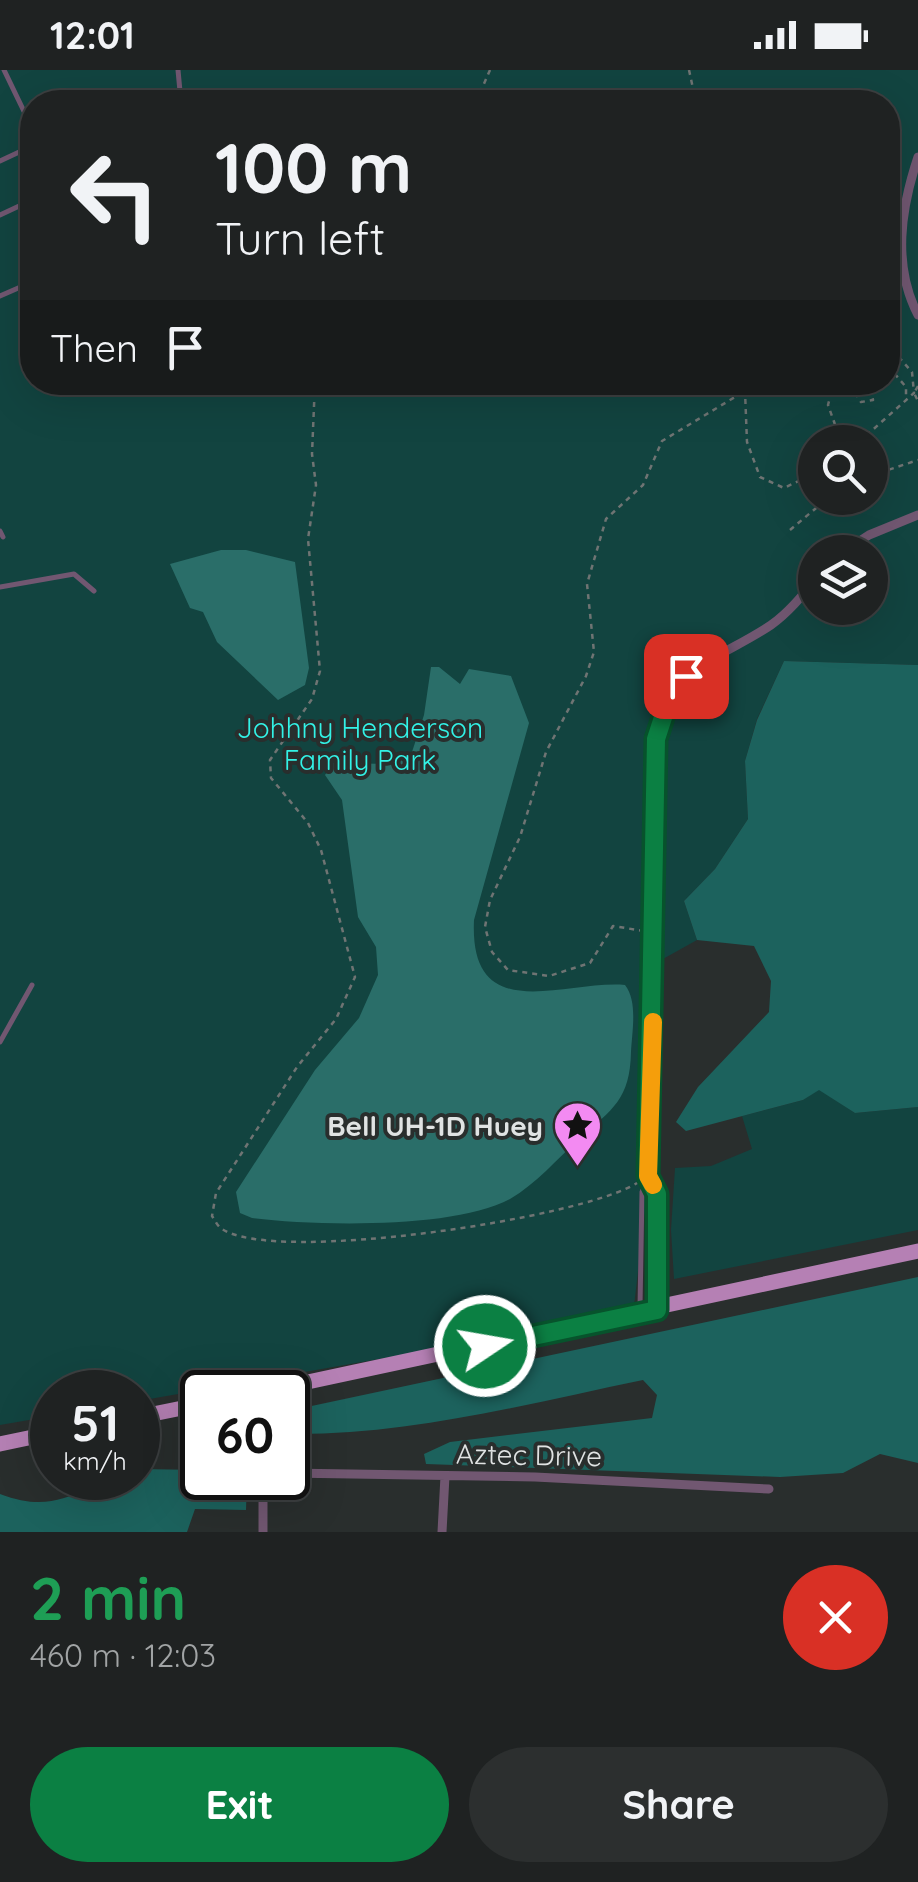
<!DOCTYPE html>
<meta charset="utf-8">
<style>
body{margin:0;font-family:Quicksand,sans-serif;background:#2c2f2f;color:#f1f3f6;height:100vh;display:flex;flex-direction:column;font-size:38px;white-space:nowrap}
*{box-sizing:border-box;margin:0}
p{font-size:32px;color:#a1a4a5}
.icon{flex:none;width:55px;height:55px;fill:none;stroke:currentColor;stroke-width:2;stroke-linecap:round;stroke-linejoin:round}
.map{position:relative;height:1462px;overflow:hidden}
.details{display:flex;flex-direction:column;background:#1f2222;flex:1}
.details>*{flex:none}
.hud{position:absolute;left:20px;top:20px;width:880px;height:305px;border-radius:40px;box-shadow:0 10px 40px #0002,0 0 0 2px #3c3f40;background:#1f2222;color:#f1f3f6;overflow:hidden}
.controls{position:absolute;left:798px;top:355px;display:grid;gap:20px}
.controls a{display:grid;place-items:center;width:90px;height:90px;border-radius:50%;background:#1f2222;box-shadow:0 10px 40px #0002,0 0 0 2px #3c3f40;font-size:50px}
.speed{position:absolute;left:30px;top:1300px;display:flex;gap:20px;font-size:50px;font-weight:700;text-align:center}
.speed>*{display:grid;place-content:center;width:130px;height:130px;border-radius:50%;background:#1f2222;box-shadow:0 10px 40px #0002,0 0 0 2px #3c3f40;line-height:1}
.speed small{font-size:25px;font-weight:400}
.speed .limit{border:5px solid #111;border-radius:15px;background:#fff;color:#111}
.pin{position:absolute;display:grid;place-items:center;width:85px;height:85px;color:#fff;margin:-42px;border-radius:20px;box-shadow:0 5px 15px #0006}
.me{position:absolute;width:110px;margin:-55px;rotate:78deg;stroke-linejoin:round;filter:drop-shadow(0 0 8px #0008)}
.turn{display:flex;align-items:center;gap:35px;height:210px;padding:0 30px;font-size:45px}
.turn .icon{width:130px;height:130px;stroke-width:2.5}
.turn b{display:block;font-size:70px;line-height:85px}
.then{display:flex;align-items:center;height:95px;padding:0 30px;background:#0003;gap:20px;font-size:38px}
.round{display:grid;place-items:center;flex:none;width:105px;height:105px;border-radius:52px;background:#2c2f2f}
.summary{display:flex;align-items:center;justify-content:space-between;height:170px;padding:0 30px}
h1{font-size:60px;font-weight:700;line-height:75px;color:#1e9e55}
.cta{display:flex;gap:20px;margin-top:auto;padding:20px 30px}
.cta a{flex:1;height:115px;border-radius:60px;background:#0b8043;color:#fff;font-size:40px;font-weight:700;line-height:115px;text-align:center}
.cta a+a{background:#2c2f2f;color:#f1f3f6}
.status{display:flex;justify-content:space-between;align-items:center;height:70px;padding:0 50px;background:#1f2222;direction:ltr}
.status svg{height:28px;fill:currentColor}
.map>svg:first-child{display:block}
.green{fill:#124440;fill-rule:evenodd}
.forest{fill:#1c625d}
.water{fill:#2a6e69}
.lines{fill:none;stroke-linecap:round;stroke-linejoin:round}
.path{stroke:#6f7473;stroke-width:2.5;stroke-dasharray:5 5;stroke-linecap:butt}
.service{stroke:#715771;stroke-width:5}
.minor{stroke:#715771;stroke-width:9}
.primary{stroke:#b580b4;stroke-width:15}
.route-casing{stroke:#07532c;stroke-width:25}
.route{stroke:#0b8043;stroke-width:18}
.slow{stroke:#f59e0b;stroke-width:18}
.labels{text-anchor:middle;stroke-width:8;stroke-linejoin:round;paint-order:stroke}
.park-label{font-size:28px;fill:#32f2e6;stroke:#292e2d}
.poi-label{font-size:28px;font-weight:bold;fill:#e0e3e3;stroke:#292e2d;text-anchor:end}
.street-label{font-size:28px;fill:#e0e3e3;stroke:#292e2d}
</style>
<div class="status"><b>12:01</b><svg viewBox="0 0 49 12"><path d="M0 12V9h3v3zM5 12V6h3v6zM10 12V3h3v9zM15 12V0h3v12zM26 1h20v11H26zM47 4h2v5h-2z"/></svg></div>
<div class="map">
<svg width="918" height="1462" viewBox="0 0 918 1462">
<rect width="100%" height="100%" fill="#292e2d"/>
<path class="green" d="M0 0H918V595L784 591 757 649 745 691 748 749 715 799 684 831 697 870 654 894 649 1106 633 1245 138 1331V1322H52V1346L0 1355ZM32 32H888V312H32ZM815 372H870V428H815ZM815 482H870V538H815Z
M819 1019 855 1043 918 1037V1160L674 1209 671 1160 675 1098 711 1096 752 1079 742 1046 803 1030Z"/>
<path class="forest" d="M784 591 918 595V1037L855 1043 819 1020 803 1030 686 1061 676 1052 698 1017 769 942 771 911 754 876 697 870 684 831 715 799 748 749 745 691 757 650Z
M918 1207V1393L880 1384 843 1403 780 1407 426 1394 424 1384 450 1372 652 1348 657 1325 643 1310C527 1334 409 1365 291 1364L288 1341Z
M138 1399 202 1400V1408H247L246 1440 195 1439 187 1462H0V1424C65 1449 81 1408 138 1408Z"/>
<path class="water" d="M221 480H246L295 492 309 598 305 615 278 630 217 572 203 542 190 538 170 494Z
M431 597H439L460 614 469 599 511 606 529 653 474 850C469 958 563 910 625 915 638 931 632 962 631 982 630 1029 613 1039 579 1069 557 1089 536 1114 510 1129 455 1159 314 1156 252 1148L240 1143 236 1122 315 1000 359 948 378 905 376 877 358 847 342 730 325 705 333 693 391 694 412 682 424 645Z"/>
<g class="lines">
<path class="path" d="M689 0 696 32
M476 32 490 0
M888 296 906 317V329
M315 312 312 384 316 415 308 469 320 601 312 629 270 690 271 708 308 753 321 780 355 907 336 949 297 997 216 1123 212 1146C215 1150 217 1156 222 1159 276 1195 582 1148 637 1113
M753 312 745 321 747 372 760 407 784 418 815 403
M834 312 828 335 837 360
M850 314 861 332 873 330 870 312
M918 316 914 323 918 331
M834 318 857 312
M859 372 914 323 912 302 888 275
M870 406 918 390
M790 460 828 428
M644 861 613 856 590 893 549 906 508 900 492 882 485 857 490 830 520 767 546 682 586 606 594 582 587 514 606 449 643 415 662 371 745 321"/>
<path class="service" d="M4 0 32 58
M178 0 181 32
M0 91 32 76
M0 145 32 130
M0 226 32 212
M0 461 3 467
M0 517 74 504 94 521
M0 972 32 915
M649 1106 657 1123V1236
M640 1237 642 1122 649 1106"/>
<path class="minor" d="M918 87C901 138 892 195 918 245
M843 482 869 465 918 445
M649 1106 659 655C680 592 722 588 771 555 788 543 802 526 815 510
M288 1403 535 1407 769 1419
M263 1462V1408
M442 1462 445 1406"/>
<path class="primary" d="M261 1322 918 1181
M138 1347 202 1334
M0 1374 52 1363"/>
</g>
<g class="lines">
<defs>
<path id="route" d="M485 1276 657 1240V1124L648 1106 656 669 669 629 686 606"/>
</defs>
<use href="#route" class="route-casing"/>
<use href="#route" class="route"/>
<path class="slow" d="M653 1115 648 1106 653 952"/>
</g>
<defs>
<symbol id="sight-pin" viewBox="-11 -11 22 30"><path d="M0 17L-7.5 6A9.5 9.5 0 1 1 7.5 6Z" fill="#f38af2" stroke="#292e2d"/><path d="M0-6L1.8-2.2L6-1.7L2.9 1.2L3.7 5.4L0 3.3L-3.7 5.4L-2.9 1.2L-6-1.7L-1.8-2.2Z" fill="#111"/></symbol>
</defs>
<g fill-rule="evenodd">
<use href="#sight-pin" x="550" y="1028" width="55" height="75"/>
</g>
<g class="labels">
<g class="park-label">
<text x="360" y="668">Johhny Henderson<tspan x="360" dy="32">Family Park</tspan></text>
</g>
<g class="poi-label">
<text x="543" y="1066">Bell UH-1D Huey</text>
</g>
<g class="street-label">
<text transform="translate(529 1385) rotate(1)" y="10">Aztec Drive</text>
</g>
</g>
</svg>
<div class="controls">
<a><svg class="icon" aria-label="search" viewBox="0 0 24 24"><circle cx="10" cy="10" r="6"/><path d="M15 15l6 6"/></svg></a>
<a><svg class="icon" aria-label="layers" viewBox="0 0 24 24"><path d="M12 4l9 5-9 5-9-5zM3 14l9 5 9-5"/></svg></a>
</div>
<div class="speed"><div>51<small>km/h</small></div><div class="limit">60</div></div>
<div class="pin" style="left:686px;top:606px;background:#d93025"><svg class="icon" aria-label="arrive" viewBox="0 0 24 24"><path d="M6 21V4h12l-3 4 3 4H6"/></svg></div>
<svg class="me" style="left:485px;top:1276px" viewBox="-20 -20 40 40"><circle r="17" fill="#0b8043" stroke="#fff" stroke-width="3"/><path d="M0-11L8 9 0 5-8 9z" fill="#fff"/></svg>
<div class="hud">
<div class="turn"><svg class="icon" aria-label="left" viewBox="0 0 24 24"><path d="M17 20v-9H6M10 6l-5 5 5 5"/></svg><div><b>100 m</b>Turn left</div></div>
<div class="then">Then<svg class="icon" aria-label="arrive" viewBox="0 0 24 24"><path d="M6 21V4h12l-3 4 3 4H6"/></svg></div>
</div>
</div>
<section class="details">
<div class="summary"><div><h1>2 min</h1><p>460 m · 12:03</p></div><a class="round" style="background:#d93025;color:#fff"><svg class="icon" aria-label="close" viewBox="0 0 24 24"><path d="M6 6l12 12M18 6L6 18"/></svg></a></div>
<div class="cta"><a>Exit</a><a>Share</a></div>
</section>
